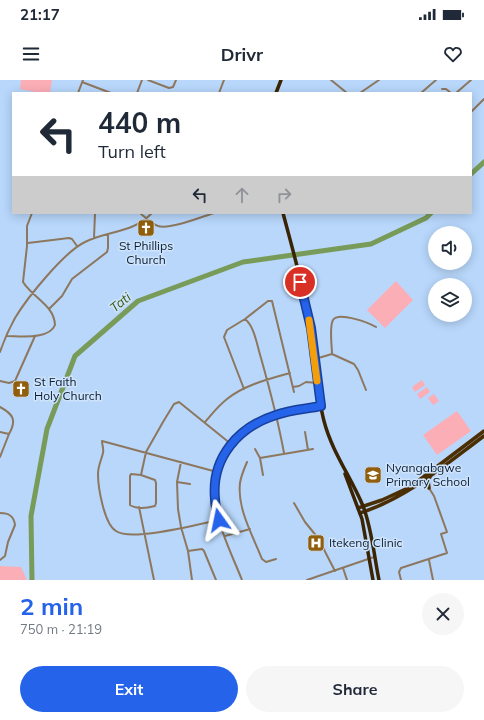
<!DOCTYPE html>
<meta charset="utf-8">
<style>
body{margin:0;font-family:Mulish,sans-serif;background:#f6f6f7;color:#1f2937;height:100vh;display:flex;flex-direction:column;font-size:15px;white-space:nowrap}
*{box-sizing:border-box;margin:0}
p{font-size:13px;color:#747a83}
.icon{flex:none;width:22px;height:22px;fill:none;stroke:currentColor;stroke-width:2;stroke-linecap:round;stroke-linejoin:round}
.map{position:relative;height:500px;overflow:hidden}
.sheet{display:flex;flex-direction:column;background:#fff;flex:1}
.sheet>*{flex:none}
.guide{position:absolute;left:12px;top:12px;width:460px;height:122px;border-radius:0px;box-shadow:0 2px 10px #0003;background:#fff;color:#1f2937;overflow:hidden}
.tools{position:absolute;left:428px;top:146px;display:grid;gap:8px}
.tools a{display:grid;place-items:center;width:44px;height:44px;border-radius:50%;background:#fff;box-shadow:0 2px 10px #0003;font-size:20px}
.pin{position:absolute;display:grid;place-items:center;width:34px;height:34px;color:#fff;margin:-17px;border:2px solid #fff;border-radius:50%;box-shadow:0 1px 4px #0007}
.me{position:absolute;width:44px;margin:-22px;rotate:348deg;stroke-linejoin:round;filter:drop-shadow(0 0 3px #0008)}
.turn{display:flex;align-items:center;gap:14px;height:84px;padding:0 20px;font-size:18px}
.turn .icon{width:52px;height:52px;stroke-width:2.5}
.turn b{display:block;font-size:28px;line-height:34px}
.lanes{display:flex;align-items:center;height:38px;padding:0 20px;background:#0003;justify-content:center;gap:20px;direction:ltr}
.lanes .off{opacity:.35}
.round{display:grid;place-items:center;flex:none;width:42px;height:42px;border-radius:21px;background:#f6f6f7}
.summary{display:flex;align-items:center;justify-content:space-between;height:68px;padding:0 20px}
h1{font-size:24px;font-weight:700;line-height:30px;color:#2563eb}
.button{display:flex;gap:8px;margin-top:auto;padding:8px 20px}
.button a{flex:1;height:46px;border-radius:24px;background:#2563eb;color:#fff;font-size:16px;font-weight:700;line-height:46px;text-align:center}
.button a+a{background:#f6f6f7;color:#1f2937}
.status{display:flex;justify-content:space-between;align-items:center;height:28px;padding:0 20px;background:#fff;direction:ltr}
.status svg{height:11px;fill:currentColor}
header{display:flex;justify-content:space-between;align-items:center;height:52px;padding:0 20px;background:#fff;font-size:18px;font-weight:700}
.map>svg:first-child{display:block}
.green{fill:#fcaeb7}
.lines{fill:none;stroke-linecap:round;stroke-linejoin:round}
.river{stroke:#789b59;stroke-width:5}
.minor{stroke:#8d775e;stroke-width:2}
.primary{stroke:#4b2e02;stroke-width:3.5}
.trunk{stroke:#3a2404;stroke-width:3.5}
.route-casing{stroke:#184099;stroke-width:10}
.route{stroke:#2563eb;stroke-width:7}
.slow{stroke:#f59e0b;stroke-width:7}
.labels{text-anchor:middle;stroke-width:3;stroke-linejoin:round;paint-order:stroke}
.poi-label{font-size:12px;fill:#0a1f35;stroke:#cfe3fb;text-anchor:start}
.water-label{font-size:13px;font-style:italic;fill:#385a13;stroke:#cfe3fb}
</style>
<div class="status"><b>21:17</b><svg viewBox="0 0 49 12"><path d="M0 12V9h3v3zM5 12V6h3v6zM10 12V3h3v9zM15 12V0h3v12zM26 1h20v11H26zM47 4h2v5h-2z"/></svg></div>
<header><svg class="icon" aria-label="menu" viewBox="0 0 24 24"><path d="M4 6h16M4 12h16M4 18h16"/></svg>Drivr<svg class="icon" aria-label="heart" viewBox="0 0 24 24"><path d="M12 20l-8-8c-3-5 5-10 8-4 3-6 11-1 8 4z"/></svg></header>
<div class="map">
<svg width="484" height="500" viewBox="0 0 484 500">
<rect width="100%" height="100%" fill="#b8d7fb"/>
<path class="green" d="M21 0H52L50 13H41L20 9Z
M396 201 413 220 385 248 367 230Z
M422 300 425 305 415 312 412 307Z
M427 307 430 312 420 319 417 314Z
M434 314 439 321 433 325 428 318Z
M457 331 471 351 437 375 423 355Z
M0 486 21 487 27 500H0Z"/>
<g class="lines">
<path class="river" d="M471 94 484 82
M32 500 31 436 47 349 75 276 138 221 243 182 371 164 426 138 431 133"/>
<path class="minor" d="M148 0 169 8 173 7 176 0
M331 0 347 13
M82 2 111 13
M442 9H446L451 13
M78 13 83 0
M137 13 142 0
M219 13 224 0
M360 13 379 0
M421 13 436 0
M456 13 471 0
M471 32 484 19
M140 133C145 137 151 144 158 146 169 150 201 137 214 133
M94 158 95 133
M28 163 69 158 72 159 77 166
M49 229 62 216 72 199 107 172 108 168V154
M245 239 268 221H272L294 312
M7 256C20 256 49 260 55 245 54 225 33 218 23 202L27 166V146L32 133
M0 272C4 260 9 249 15 238 27 218 64 172 85 162 108 150 132 154 152 133
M332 274C332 266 329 247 333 240 338 231 369 243 376 247
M315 279 332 274 354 284 358 290 366 310
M0 301 9 303 15 301 35 256
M293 307 299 306 306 302 317 303
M244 309 224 257 227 250 245 239C255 247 257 266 261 278 270 310 278 340 284 373
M0 327C13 334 17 340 9 354L0 352
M205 342C212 334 218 326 227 319 244 305 269 299 290 293
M305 352 308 370
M255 369 260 378 263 395
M0 377 9 354
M260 378 313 369
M181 382 177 402 178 429 181 447 188 471 192 500
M247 382C244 389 241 396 240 403 237 429 253 456 262 479L266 482 276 479
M217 392 102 361C102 365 104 369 103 373 101 381 98 386 98 394 98 407 104 444 116 451 131 462 199 444 219 440
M131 394 141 395 155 400 156 403V423L155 426C147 428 136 429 130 425V396Z
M141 395 146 372 163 342 174 324 179 322 231 364
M177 402 190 404
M294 423 305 442 318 458 335 491
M139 427 154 500
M0 433C9 433 14 436 15 445L8 462 5 476 0 480
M225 456 250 449
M188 471 202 469 204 471 216 500
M429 480 433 500
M343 488 347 500
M242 500C232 475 219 449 215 422 213 406 216 392 223 378 242 338 281 333 321 326
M307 500 374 477
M401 500 399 492 401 488 447 473 441 454 447 452 434 416 424 400"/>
<path class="primary" d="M429 408 428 400 430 397
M358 428 382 420 410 407 484 351
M360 433C407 418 445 385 484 356"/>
<path class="trunk" d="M276 13 281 0
M283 133C293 171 304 209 311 248 316 279 316 311 324 341 332 372 351 397 363 426 372 449 374 476 379 500
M345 394 362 439 373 500"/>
</g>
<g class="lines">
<defs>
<path id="route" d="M219 440C217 433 215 426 215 419 211 378 238 347 276 335 290 330 306 329 321 326L311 248 300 202"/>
</defs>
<use href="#route" class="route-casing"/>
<use href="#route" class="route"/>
<path class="slow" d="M309 240 317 301"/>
</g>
<defs>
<symbol id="church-square" viewBox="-11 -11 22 22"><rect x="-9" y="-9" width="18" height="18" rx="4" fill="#905e0d" stroke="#cfe3fb"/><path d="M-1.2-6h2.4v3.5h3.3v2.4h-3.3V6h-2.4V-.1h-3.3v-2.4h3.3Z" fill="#fff"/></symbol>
<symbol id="school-square" viewBox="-11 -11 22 22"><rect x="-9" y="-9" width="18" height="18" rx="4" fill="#905e0d" stroke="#cfe3fb"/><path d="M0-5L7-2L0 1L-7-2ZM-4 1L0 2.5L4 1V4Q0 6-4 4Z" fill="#fff"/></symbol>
<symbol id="hospital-square" viewBox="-11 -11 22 22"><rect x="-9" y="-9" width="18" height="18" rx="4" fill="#905e0d" stroke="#cfe3fb"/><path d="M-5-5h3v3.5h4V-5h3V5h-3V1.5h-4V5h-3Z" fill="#fff"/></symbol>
</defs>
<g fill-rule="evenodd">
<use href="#church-square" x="136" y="138" width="20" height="20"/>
<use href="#church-square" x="11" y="299" width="20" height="20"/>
<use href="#school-square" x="363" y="385" width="20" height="20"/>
<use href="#hospital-square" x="306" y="453" width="20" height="20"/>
</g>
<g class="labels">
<g class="poi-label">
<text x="146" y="170" text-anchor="middle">St Phillips<tspan x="146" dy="14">Church</tspan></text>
<text x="34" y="306">St Faith<tspan x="34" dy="14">Holy Church</tspan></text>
<text x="386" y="392">Nyangabgwe<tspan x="386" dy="14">Primary School</tspan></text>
<text x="329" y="467">Itekeng Clinic</text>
</g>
<g class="water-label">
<text transform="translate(120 222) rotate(-39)" y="5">Tati</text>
</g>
</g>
</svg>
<div class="tools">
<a><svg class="icon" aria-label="sound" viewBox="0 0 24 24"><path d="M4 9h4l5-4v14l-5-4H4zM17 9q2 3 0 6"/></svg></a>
<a><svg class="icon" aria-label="layers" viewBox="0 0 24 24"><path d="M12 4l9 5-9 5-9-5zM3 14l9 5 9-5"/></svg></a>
</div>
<div class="pin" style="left:300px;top:202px;background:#d93025"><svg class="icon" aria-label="arrive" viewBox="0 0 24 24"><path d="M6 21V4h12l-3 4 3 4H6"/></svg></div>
<svg class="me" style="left:219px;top:440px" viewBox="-20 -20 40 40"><path d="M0-17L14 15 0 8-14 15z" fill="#2563eb" stroke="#fff" stroke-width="4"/></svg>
<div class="guide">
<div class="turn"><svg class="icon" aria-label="left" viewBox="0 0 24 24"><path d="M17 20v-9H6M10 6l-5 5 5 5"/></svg><div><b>440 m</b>Turn left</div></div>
<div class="lanes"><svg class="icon" aria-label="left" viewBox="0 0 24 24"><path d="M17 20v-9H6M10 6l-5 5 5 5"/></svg><svg class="icon off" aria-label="ahead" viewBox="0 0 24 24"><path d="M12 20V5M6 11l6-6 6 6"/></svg><svg class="icon off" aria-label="right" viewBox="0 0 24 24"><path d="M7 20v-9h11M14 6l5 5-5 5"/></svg></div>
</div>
</div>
<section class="sheet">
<div class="summary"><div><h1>2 min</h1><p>750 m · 21:19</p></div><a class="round"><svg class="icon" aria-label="close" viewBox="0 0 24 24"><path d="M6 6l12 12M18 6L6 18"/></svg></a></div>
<div class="button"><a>Exit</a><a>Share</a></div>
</section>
